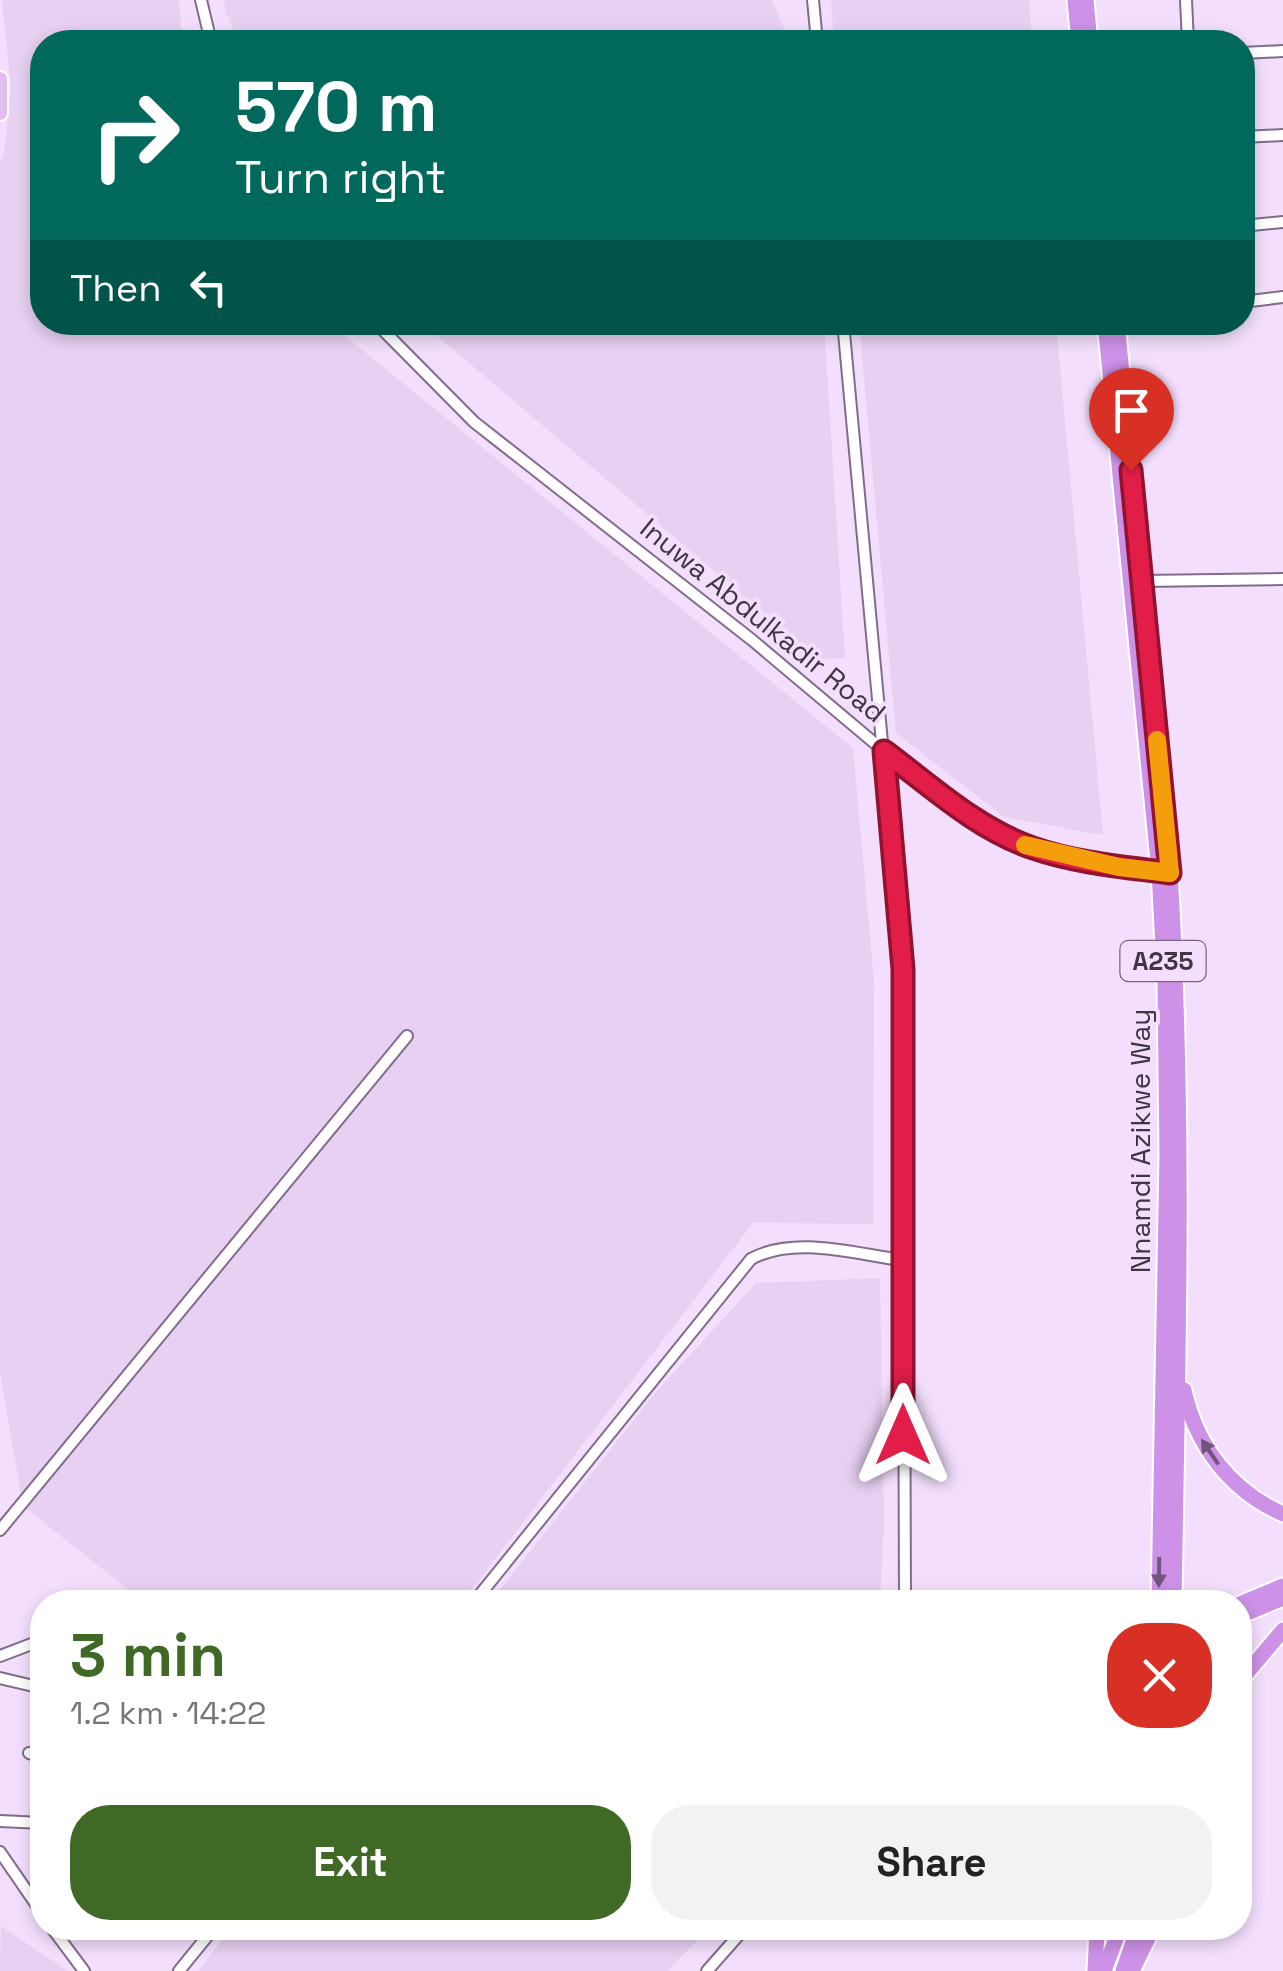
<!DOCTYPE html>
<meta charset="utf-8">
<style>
body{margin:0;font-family:"Space Grotesk",sans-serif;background:#f2f2f2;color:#222;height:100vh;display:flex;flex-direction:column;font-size:38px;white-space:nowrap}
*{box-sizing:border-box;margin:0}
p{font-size:32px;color:#767676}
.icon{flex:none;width:55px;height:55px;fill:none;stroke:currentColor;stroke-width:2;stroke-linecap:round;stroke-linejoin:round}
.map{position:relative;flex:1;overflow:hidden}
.sheet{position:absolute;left:30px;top:1590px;width:1222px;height:350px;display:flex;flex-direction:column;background:#fff;border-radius:40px;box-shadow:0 5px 15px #0003}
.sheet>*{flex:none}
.banner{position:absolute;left:30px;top:30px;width:1225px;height:305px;border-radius:40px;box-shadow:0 5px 15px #0003;background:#00695c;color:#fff;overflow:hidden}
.pin{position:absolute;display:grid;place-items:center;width:85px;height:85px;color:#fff;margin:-102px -42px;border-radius:50% 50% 50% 0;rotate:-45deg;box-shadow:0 0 10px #0007}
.pin .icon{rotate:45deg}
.me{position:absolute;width:110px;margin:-55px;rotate:0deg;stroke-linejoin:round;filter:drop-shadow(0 0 8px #0008)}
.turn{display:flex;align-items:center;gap:35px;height:210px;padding:0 40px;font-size:45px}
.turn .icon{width:130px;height:130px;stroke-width:2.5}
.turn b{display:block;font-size:70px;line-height:85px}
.then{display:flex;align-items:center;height:95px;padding:0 40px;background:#0003;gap:20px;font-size:38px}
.round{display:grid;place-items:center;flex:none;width:105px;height:105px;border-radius:40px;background:#f2f2f2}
.summary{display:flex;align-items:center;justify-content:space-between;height:170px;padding:0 40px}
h1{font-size:60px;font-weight:600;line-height:75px;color:#406925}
.action{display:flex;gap:20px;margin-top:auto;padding:20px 40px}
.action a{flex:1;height:115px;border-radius:40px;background:#406925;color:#fff;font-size:40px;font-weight:600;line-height:115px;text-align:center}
.action a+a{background:#f2f2f2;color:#222}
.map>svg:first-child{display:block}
.built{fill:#e7d0f2}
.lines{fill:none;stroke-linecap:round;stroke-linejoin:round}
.minor-casing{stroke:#826c8d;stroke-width:14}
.major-casing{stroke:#fff;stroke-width:18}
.highway-casing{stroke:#fff;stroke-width:19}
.minor{stroke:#fff;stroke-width:10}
.major{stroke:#e1bdf1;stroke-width:14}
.highway{stroke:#cd91e7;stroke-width:15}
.oneway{fill:#71557c}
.route-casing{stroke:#92132f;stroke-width:25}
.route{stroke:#e11d48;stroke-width:18}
.slow{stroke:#f59e0b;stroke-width:18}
.labels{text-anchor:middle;stroke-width:8;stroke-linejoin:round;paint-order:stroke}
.shield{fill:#f3dffd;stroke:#75687b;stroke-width:2.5}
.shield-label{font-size:25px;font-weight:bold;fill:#3f3543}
.street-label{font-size:28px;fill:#3f3543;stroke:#f3dffd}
</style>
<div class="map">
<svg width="1283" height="1971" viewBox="0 0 1283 1971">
<rect width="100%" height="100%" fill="#f3dffd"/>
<path class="built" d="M2 0H179L181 27 188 42H42V322L329 323 853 748 874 982 873 1224 753 1223 462 1602H144L23 1506 0 1373V164L4 152 11 90Z
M224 0H772L790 42H239L226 13Z
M831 0H1029L1032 42H834Z
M422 323H824L845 658 819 660Z
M859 323H1056L1103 835 1004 817 896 733Z
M880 1278 884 1525 880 1602H490L656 1392 756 1283Z
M1 1926 68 1971H0Z
M232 1928H709L668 1971H198Z"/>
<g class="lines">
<defs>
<path id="minor" d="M201 0 211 42
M813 0 817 42
M1186 0 1188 42
M1242 53 1283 51
M1242 137 1283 135
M1242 226 1283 222
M1242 302 1283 297
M375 322 474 422 752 640 884 751 987 827 1034 849 1119 867 1165 872
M843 322 903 969 905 1602
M1142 581 1283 579
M0 1530 407 1036
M474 1602 751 1259C795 1235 855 1254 902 1260
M0 1656 42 1640
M0 1678 42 1688
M29 1753 42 1757
M0 1821 42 1823
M0 1852 42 1913
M52 1928 84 1971
M179 1971 214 1928
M707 1971 745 1928"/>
<path id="major" d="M0 79V113"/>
<path id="highway" d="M1075 0 1079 42
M1086 0 1090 42
M1105 322 1159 871 1165 984 1167 1155 1159 1602
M1117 322 1170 873C1185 1116 1178 1359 1174 1602
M1184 1390C1196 1446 1231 1491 1283 1514
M1240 1604 1283 1586
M1240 1616 1283 1598
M1240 1681 1283 1630
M1095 1971 1097 1928
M1104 1971 1120 1928
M1123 1971 1138 1928
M1132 1971 1153 1928"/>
</defs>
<use href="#minor" class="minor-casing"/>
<use href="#major" class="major-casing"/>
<use href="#highway" class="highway-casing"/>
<use href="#minor" class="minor"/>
<use href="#major" class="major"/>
<use href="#highway" class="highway"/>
</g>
<defs><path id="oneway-solid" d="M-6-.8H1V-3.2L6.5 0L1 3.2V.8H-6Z" transform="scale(2.5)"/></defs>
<g class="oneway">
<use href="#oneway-solid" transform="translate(1210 1452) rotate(-124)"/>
<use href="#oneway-solid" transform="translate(1159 1572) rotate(91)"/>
</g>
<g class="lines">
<defs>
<path id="route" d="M903 1435V969L884 751C931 786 977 829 1033 848 1076 863 1125 867 1170 873L1131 470"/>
</defs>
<use href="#route" class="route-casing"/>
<use href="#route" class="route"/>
<path class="slow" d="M1025 845 1119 867 1170 873 1157 740"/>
</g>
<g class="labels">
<rect class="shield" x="1120.5" y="941" width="85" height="40" rx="8"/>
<g class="shield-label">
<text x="1163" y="970">A235</text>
</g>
<g class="street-label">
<text transform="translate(763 620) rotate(39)" y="10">Inuwa Abdulkadir Road</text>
<text transform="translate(1140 1141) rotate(-90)" y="10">Nnamdi Azikwe Way</text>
</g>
</g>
</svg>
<div class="pin" style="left:1131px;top:470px;background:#d93025"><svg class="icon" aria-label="arrive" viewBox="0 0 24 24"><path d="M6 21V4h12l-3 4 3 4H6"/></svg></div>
<svg class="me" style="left:903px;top:1435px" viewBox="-20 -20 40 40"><path d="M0-17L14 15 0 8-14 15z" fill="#e11d48" stroke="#fff" stroke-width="4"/></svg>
<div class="banner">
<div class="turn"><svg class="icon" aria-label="right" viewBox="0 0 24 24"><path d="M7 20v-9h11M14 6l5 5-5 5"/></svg><div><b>570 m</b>Turn right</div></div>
<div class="then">Then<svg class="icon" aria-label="left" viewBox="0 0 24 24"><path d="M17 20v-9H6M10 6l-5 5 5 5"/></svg></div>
</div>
<section class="sheet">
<div class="summary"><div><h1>3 min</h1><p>1.2 km · 14:22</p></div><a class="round" style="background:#d93025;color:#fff"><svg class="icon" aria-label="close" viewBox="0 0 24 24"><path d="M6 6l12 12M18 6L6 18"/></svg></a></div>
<div class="action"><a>Exit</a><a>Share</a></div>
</section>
</div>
